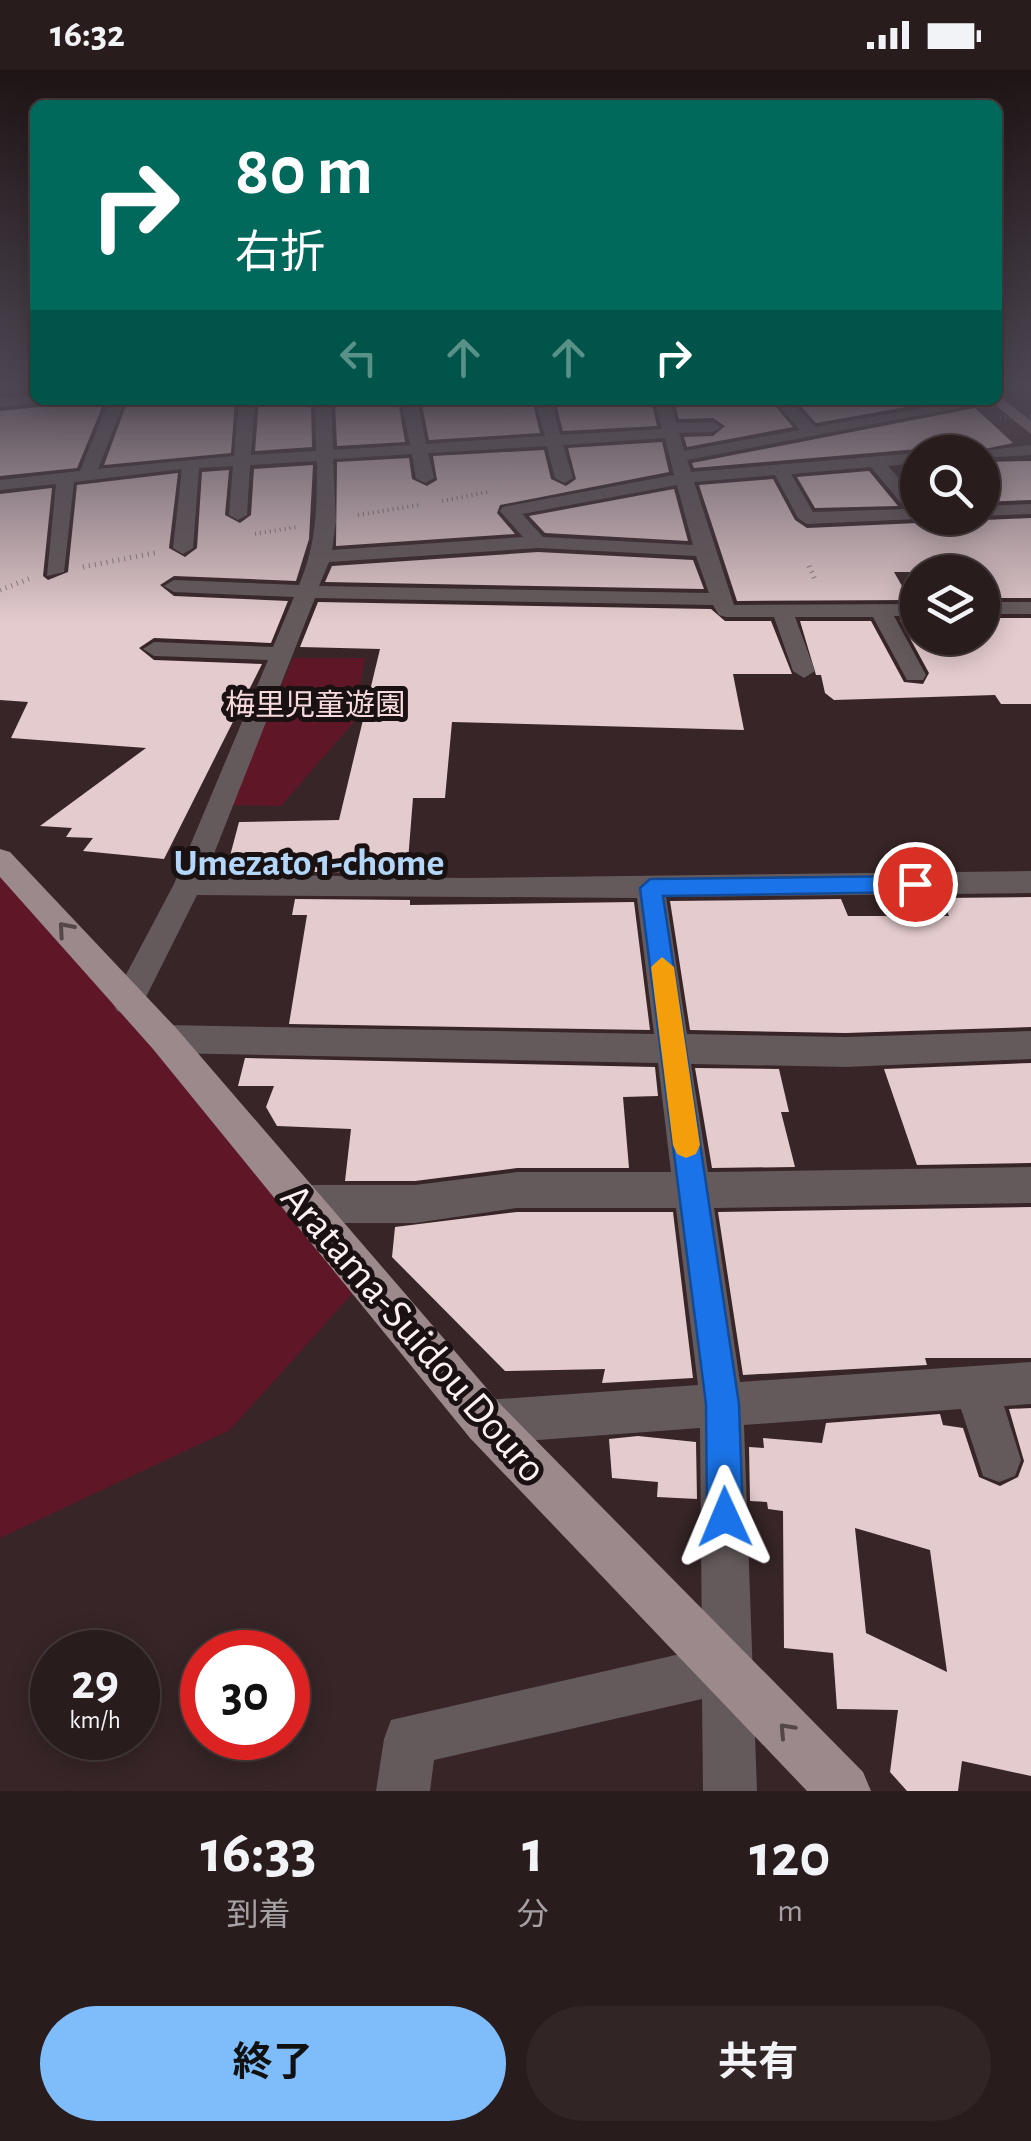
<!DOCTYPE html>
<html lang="ja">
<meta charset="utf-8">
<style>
body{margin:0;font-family:"Alegreya Sans","Noto Sans JP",sans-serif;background:#312526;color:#f1f3f6;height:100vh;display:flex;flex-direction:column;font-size:38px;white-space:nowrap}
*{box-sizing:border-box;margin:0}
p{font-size:32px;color:#a5a1a4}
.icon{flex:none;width:55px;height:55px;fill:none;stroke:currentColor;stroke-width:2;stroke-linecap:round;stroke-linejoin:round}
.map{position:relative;height:1721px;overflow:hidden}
.drawer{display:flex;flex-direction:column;background:#291c1d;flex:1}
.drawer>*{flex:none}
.guide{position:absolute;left:30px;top:30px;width:972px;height:305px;border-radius:15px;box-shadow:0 5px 25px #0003,0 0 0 2px #453a3b;background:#00695c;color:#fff;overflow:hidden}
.fabs{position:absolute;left:900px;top:365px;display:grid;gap:20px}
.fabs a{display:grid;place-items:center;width:100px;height:100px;border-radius:50%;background:#291c1d;box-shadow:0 5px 25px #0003,0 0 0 2px #453a3b;font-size:50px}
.speed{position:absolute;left:30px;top:1560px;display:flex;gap:20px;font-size:50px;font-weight:700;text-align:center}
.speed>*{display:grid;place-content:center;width:130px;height:130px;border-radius:50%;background:#291c1d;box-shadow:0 5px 25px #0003,0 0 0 2px #453a3b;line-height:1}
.speed small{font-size:25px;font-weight:400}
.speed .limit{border:15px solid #d22;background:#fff;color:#111}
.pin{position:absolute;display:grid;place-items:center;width:85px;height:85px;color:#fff;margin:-42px;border:5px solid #fff;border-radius:50%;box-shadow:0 2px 10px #0007}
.me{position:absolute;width:110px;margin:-55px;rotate:359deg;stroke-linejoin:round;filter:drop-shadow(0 0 8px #0008)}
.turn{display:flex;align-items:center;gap:35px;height:210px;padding:0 40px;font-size:45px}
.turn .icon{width:130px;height:130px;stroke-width:2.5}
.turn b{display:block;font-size:70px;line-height:85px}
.lanes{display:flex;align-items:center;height:95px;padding:0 40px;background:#0003;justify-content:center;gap:50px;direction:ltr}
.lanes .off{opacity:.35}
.eta{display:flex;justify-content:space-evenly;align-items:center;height:170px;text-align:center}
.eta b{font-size:60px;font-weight:700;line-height:70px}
.action{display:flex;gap:20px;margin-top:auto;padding:20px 40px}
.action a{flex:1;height:115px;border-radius:60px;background:#7fbdfa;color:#111;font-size:40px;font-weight:700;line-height:115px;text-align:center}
.action a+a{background:#312526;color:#f1f3f6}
.status{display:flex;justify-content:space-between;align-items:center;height:70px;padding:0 50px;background:#291c1d;direction:ltr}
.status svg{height:28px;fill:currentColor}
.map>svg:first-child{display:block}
.green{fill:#5f1727}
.building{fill:#e4cbcd;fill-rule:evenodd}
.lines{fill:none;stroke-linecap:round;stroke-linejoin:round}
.path-far1{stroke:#908082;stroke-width:4;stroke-dasharray:1 4;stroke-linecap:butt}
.path{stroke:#908082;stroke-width:5;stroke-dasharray:1 5;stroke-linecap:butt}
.minor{fill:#645a5b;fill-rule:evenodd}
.major{fill:#9c898b;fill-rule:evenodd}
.path-bridge{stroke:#908082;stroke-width:4;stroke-dasharray:1 4;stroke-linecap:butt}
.oneway{stroke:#544748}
.route{fill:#1a73e8;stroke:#114b97;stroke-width:2.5}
.slow{fill:#f59e0b}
.labels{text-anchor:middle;stroke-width:10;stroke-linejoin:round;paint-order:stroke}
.far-park-label{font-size:30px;fill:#f6dadd;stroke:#191112}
.neighbourhood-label{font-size:38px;font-weight:bold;fill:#b4d6f9;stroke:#191112}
.near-street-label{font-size:42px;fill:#fdf0f1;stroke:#191112}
</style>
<div class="status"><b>16:32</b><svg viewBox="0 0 49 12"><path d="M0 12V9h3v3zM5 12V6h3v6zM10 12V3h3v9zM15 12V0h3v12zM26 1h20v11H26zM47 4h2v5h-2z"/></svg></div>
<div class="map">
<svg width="1031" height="1721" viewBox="0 0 1031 1721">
<rect width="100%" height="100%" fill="#372527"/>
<path class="green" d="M293 588H365L353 653 281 736 231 735Z
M0 798 361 1214 230 1360 0 1468Z"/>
<path class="building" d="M105 330 77 398 0 406V341Z
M128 330H235L231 383 104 395Z
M259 330H311L312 377 255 381Z
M335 330H398L405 372 337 376Z
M421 330H532L540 363 429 370Z
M555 330H651L657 356 563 361Z
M674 330H770L793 357 687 377 684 367 713 366 725 356 713 348 679 349Z
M795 330H946L816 353Z
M975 338 1013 373 970 382 918 379 694 398 692 393Z
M662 372 669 402 500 435 497 443 515 464 336 476 337 392 409 388 412 409 427 416 437 410 433 386 544 380 551 409 566 416 576 409 568 378Z
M1031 391V430L982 432V392Z
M313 395 309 469 296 511 174 506 160 515 174 526 288 531 271 573 154 568 139 578 154 590 262 594 164 789 83 781 93 768 66 767 72 758 40 756 146 678 11 668 28 632 0 630V424L52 418 43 506 48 510 68 502 77 415 178 403 169 478 185 487 197 478 202 402 229 400 225 445 240 453 251 445 254 399Z
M869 401 898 436 815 438 797 407Z
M773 409 795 450 807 458 1031 448V528H982V502H894L910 530 737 531 699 415Z
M674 419 688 471 545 463 529 446Z
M538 482 693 490 704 519 325 512 332 496Z
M318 532 711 539 725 551H771L792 604H733L744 660 452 652 445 728H413L407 803 226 801 239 752 339 750 380 579 300 577Z
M982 548H1031V634H1001L995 625 834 630 825 623 821 605H816L800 551H871L904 612 923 614 929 603 900 550H918V568H982Z
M1031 827V957L846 963 690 960 670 831 841 829 848 846H949L941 828Z
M295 829 410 830V835L634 832 650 960 289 954 307 845H292Z
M245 988 655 997 658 1026 623 1027 629 1098H517L415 1111H345L351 1059 277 1056 266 1037 274 1016H238Z
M1031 993V1093L917 1095 884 999Z
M695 998 779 999 789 1042H781L795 1097 712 1098Z
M1031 1137V1288H925L927 1295 743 1305 718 1142Z
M517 1142H673L693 1308 602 1313 605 1299 505 1301 392 1187 395 1157Z
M1031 1338V1706L962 1691 958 1721H907L890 1702 898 1640 837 1639 833 1583 784 1578 783 1441 768 1439 767 1432 750 1431 749 1377 764 1378 763 1368 822 1373 826 1353 940 1344 943 1355 963 1358 979 1407 1000 1416 1018 1407 1024 1391 1009 1339ZM855 1458 930 1480 947 1602 866 1563Z
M638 1366 696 1372 697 1429 657 1427 658 1412 612 1408 609 1369Z"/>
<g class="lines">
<path class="path-far1" d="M442 431 488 422
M358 445 419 435
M255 464 296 457"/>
<path class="path" d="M809 496 816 512
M83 497 159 482
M0 520 31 508"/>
<path class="minor" d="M35 326V330H44L41 333 0 337V327Z
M109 330H125L98 399 234 386 239 330H255L251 385 316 381 315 330H331L333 380 410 375 401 330H417L426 374 545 366 535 330H551L560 365 662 359 654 330H670L676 353 713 352 721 357 713 362 679 363 684 381 800 360 774 330H790L815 357 967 330 989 332 687 390 691 402 918 383V393L888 396 918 430V448H925L918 449 807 454 798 448 775 405 694 412 734 535 918 534V546H894L926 605 923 610H907L873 547H795L815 601 804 608 793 601 774 547H726L719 545 713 535 315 528 206 804 464 808 1031 801V823L666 827 687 964 846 967 1031 961V989L846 997 691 994 708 1102 1031 1097V1133L714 1138 740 1312 1031 1292V1334L1004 1336 1021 1390 1015 1406 999 1412 983 1406 961 1339 744 1355 757 1721H703L702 1629 434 1690 430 1721H376L384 1669 391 1650 702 1579 700 1358 486 1374 470 1368 464 1352 470 1336 486 1330 698 1315 676 1138H517L415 1153H302L289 1147 283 1134 289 1121 302 1115H415L517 1102H671L658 993 165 983 153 979 148 969 153 959 165 955 654 964 637 828 197 825 139 941 128 944 117 941 112 931 174 814 268 590 154 586 143 579 154 572 273 577 294 527 174 522 164 516 174 510 299 515C317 473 317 436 317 391L250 395 247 445 238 450 229 445 233 396 199 398 193 478 183 484 173 478 182 399 74 412 64 502 47 506 56 414 0 420V410L80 401ZM665 368 674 405 503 437 500 441 523 467 332 480 336 451 333 389 412 384 416 408 425 413 434 408 428 383 547 376 555 408 564 413 573 408 563 375ZM871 397 906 439 813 442 791 404ZM677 415 693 475 543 467 522 444ZM538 478 696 486 709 523 319 516 329 492Z
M1031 375V385L982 388V382H974Z
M1031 434V444L982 446V436Z
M982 532H1031V544H982Z"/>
<path class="major" d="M998 325 1031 351V364L993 333 990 330H998Z
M0 779 10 782 177 959 502 1336 863 1702 871 1721H807L470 1368 153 979 0 807Z"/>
<path class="path-bridge" d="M1000 347H1031"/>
</g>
<defs><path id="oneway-chevron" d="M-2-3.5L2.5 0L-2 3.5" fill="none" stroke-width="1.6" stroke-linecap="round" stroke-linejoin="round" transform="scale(2.5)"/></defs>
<g class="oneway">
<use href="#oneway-chevron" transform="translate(65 859) rotate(-131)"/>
<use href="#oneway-chevron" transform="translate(786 1660) rotate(-133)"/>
</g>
<linearGradient id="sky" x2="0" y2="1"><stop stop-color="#1e1415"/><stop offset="0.57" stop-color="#4d4652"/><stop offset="1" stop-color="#4d4652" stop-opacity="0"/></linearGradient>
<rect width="1031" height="552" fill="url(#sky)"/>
<path class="route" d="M915 806 926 814 915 822 663 826 739 1334 743 1447 737 1459 725 1465 713 1459 707 1447 706 1334 640 818 650 809Z"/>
<path class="slow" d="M662 887 674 897 700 1075 696 1084 686 1088 677 1084 673 1075 651 897Z"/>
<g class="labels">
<g class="far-park-label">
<text x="315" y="645">梅里児童遊園</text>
</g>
<g class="neighbourhood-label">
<text x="309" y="805">Umezato 1-chome</text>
</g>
<g class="near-street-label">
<text transform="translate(415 1262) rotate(49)" y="15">Aratama-Suidou Douro</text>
</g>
</g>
</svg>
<div class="fabs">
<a><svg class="icon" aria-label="search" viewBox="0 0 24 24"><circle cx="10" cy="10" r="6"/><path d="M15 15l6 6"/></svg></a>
<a><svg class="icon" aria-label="layers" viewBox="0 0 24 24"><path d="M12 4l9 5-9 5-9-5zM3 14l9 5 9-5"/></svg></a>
</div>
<div class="speed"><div>29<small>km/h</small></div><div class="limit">30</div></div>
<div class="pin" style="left:915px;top:814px;background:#d93025"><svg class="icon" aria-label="arrive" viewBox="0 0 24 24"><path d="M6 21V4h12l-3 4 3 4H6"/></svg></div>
<svg class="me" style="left:725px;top:1447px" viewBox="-20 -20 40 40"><path d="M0-17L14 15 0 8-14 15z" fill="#1a73e8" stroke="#fff" stroke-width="4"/></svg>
<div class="guide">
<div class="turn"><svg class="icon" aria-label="right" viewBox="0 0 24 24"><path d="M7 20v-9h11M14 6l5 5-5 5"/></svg><div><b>80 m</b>右折</div></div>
<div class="lanes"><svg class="icon off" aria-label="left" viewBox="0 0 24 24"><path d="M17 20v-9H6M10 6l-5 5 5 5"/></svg><svg class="icon off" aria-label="ahead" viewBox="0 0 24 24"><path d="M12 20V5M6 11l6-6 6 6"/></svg><svg class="icon off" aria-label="ahead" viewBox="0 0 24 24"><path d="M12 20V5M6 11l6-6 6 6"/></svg><svg class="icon" aria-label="right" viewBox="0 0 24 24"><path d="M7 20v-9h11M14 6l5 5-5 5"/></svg></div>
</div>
</div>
<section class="drawer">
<div class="eta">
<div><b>16:33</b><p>到着</p></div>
<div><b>1</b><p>分</p></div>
<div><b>120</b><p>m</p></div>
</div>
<div class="action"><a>終了</a><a>共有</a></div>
</section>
